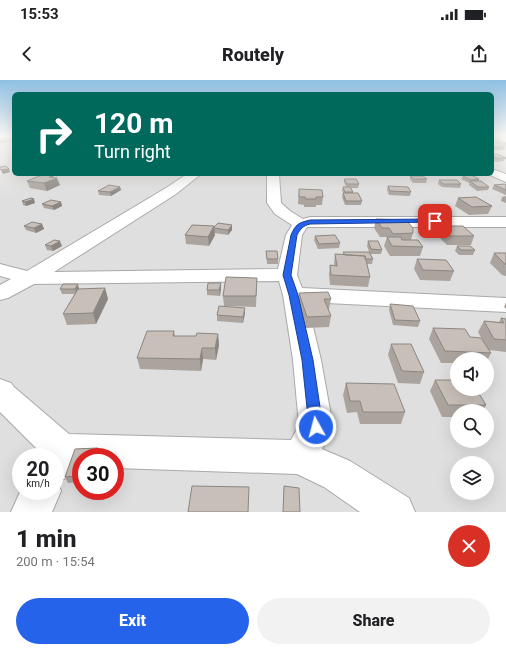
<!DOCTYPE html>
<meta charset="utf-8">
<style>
body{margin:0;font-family:Roboto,sans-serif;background:#f2f2f2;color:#202124;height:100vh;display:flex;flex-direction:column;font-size:15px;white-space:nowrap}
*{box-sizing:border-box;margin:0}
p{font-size:13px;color:#757577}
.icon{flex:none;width:22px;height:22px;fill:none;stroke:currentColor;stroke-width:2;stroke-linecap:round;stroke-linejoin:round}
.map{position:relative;height:432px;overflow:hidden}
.panel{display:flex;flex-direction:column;background:#fff;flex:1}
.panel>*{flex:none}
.banner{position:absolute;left:12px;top:12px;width:482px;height:84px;border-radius:6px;box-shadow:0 4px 16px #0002;background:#00695c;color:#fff;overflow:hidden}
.tools{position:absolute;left:450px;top:272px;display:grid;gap:8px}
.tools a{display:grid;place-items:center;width:44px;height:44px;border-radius:50%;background:#fff;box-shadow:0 4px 16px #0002;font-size:20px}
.speed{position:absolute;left:12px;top:368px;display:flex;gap:8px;font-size:20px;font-weight:700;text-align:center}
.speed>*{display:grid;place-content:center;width:52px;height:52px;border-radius:50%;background:#fff;box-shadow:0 4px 16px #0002;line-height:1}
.speed small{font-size:10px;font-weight:400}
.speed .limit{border:6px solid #d22;background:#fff;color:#111}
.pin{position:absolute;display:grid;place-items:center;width:34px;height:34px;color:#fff;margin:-17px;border-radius:8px;box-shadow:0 2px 6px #0006}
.me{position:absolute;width:44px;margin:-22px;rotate:353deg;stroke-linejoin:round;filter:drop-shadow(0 0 3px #0008)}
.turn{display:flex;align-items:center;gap:14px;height:84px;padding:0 16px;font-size:18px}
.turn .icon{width:52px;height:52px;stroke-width:2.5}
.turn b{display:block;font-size:28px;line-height:34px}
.round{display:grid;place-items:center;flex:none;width:42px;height:42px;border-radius:21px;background:#f2f2f2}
.head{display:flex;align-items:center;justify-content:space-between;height:68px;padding:0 16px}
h1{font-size:24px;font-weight:800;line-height:30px}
.action{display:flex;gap:8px;margin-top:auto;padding:8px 16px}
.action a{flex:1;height:46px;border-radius:24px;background:#2563eb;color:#fff;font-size:16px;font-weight:800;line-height:46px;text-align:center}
.action a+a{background:#f2f2f2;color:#202124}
.status{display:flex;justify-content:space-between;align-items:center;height:28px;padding:0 20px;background:#fff;direction:ltr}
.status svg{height:11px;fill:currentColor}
header{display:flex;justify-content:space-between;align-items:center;height:52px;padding:0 16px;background:#fff;font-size:18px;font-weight:800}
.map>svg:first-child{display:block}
.residential{fill:#e0dfdf;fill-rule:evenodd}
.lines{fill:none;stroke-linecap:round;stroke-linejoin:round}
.minor-casing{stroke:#a9a9a9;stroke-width:2}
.minor{fill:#fff;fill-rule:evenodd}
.wall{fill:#aba49e}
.shaded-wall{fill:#8b8681}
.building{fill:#c7bfb8;stroke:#8b8681}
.route{fill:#2563eb;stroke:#184099}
</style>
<div class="status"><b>15:53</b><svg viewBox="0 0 49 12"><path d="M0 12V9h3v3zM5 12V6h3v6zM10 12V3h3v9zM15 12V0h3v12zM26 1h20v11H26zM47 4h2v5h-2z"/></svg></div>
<header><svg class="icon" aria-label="back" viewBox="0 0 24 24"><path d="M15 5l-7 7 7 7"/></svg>Routely<svg class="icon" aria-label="share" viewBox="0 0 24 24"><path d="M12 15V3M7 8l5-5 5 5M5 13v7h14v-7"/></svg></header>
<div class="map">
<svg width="506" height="432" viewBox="0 0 506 432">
<rect width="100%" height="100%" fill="#f2efe9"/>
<path class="residential" d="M0 56H14V94H492V56H506V432H0ZM457 279H487V309H457ZM457 331H487V361H457ZM21 377H55V411H21ZM81 377H115V411H81ZM457 383H487V413H457Z"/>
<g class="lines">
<defs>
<path id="minor" d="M492 89 506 94V102L488 94H492Z
M187 94H201L176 114 54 192 278 189 286 155 292 145 275 134 267 123V94H279L281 123 290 131 303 139 310 137H506V147H307L302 155 297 195 302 208 506 218V232L307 222 321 280 333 347 322 369 350 381 409 418 415 432H360L324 407 297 394 115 388V377H81V387H72L68 397 57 402 61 411 52 432H11L21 410 55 411V377H40L42 374 0 332V299L11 303 14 307 69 354 291 360 299 345 293 280 283 215 279 201 34 204 8 218 0 220V205L11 199 0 196V184L27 191 166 108Z"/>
</defs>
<use href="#minor" class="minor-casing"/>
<use href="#minor" class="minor"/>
</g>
<path class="wall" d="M492 56H506H501L502 57 501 60 506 63V66H504L505 67 504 70H493L492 69V61L493 60H492Z
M14 58V63L9 62 8 59Z
M492 74 506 78 504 81 496 82 492 80Z
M37 94H50H45L53 97 60 105 47 111 30 108 27 101 43 95H37Z
M210 94H225L224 96 210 95Z
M350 94H365V95L352 96Z
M371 94H387L386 96H373Z
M406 94H417V95H406Z
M410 96 427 99 426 103H413L410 99Z
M463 96 479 99V101L489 107 488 110 477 111 469 105V103L461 99Z
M344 99 359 104 358 108H351L353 112V113L362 121 361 125H345L342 117 343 113 342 110 343 107H346L344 102Z
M439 100 461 104 460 108 442 107 438 104Z
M494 105H506V115L492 109Z
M388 106 411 112 410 116 389 115 387 110Z
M120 107 121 110 111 116 99 115 98 111Z
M299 109 323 117 322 125H316V127H304V125L298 124Z
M506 116V123L501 121 502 117Z
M458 118 492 126 488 134 469 135 455 126Z
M22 121 35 123 26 126 23 125Z
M61 122 62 126 54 130 44 128 42 124Z
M376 139 413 153 411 160 423 167 420 176H390L384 166 387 157H380L374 148Z
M42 144 44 149 36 153 26 150 24 146Z
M192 145 232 150 228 155 214 153 215 155 209 166 186 164 185 155Z
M440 146 474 156 471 165H447L437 155Z
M315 156 340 163 339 168 318 169 314 160Z
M368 161 382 170 381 174H370L367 166Z
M45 165 62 166 53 171 47 170Z
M457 166 475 170 473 175H459L455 171Z
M266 171 278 179V184H267Z
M343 172 373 179 372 184H367L370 197 368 207 330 205 329 195 330 185H334L335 174 343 175Z
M494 173H506V196L502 195 490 183Z
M417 179 454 191 450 201 420 200 414 189Z
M257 198 256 227 224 226 223 216Z
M221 203V208L220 216 207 215V210Z
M63 204 79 209 105 208 108 219 96 244 67 245 63 234 75 214H62L60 209Z
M299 213 331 219 329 229 328 230 331 236 329 247 305 248 298 224Z
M506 222V229L504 227Z
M390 224 420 241 418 247 393 245 389 230Z
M245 233 243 243 217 241V235Z
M501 238 506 239V272L489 270 491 273 487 281V279H457V283H441L429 259 433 248 470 257 484 263 478 252 484 241 499 242Z
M174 251 175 256H196L218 254 219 265 216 280 203 279 201 291 140 289 137 278Z
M391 264 424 292 420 304 398 303 388 275Z
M435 300 486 325 483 331H457V337H442L430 311Z
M346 303 405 332 401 344H360L357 332 347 333 343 315Z
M98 368 101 374 100 377H81V402L68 403 65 397 75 369Z
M284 406 300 432H283Z"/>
<path class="shaded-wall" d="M6 57 7 62 0 63V60Z
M9 89 10 92 3 94 1 90Z
M37 94H50L37 95Z
M53 95 54 99 57 98 60 105 47 111 44 103 49 97Z
M120 107 121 110 111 116 110 112Z
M34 119 35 123 26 126 25 122Z
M61 122 62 126 54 130 52 126Z
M42 144 44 149 36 153 34 148Z
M232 145V150L228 155V150Z
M214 146 215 155 209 166 208 157Z
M60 161 62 166 53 171 51 166Z
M221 203V208L220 216 219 210Z
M78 204 79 209 77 214 75 209Z
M105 208 108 219 96 244 93 233Z
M245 228V233L243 243V237Z
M218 254 219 265 216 280 215 268Z
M202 268 203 279 201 291 200 279Z
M98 368 101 374 100 377H95Z"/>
<path class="building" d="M492 56H500L502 57H492Z
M6 57V59L0 60V58Z
M14 58V60L8 59Z
M493 58 499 59 506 63H502Z
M492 63H498L505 67H494L492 66Z
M492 74H497L506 78H498L492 76Z
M6 86 9 89 1 90 0 89V87Z
M44 94 53 95 49 97 57 98 44 103 27 101Z
M471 95 479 99 471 100 463 96Z
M410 96H423L427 99H414Z
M344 99H356L359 104H347Z
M439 100H457L461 104H443Z
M470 101H481L489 107H478Z
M505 104 506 105V110L494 105Z
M109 105 120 107 110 112 98 111Z
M388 106 408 107 411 112 390 111Z
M343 107H350L353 112H345Z
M299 109 322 110 323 117H316V119H305V117H299Z
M343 113H358L362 121H346Z
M476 117 492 126 472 127 458 118Z
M31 118 34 119 25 122 22 121Z
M51 120 61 122 52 126 42 124Z
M376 139 406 140 413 148V153L393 154 389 148H382Z
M32 142 42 144 34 148 24 146Z
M218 143 232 145 228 150 214 148V147Z
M192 145 214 146 208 157 185 155Z
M440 146H463L474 156H450Z
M335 155 340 163 319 164 315 156Z
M387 157H401L402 160H418L423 167 392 166Z
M54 160 60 161 51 166 45 165Z
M368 161H378L382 170 371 169Z
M457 166H470L475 170H461Z
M266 171H277L278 179H267Z
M343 172H369L373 179H365V176L345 175Z
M494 173H506V185Z
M335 174 365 176 370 197 331 195 330 185 337 186Z
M417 179 446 180 454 191 423 190Z
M226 197 257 198 256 216H223Z
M208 203H221L219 210H207Z
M63 204H78L75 209H60Z
M105 208 93 233 63 234 78 209Z
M328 212 331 219H324L331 236 307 237 299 213Z
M390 224 413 226 420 241 395 240Z
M219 226 245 228 243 237 217 235Z
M501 238 506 239V260L494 259 484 241 504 243Z
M433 248 465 249 470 257 481 258 491 273 445 271Z
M147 251H174L173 256H196L197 253 218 254 215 268H202L200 279 137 278Z
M391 264H411L424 292 402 291Z
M435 300H457V309H476L486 325H448Z
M346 303 394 304 405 332H363L360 321H350Z
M98 368 95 377H81V396L65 397 75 369Z
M192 406 249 407 248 432H188Z
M284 406 299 408 300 432H283Z"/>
<linearGradient id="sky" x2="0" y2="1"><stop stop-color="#8fc0e4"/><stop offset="0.48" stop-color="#f9f8f5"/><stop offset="1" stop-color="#f9f8f5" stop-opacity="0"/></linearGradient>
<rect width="506" height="117" fill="url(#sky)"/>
<path class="route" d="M435 139 438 141 437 142 310 144C303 146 301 148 297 155L291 195 298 215 313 280 323 347 321 351 316 353 311 351 309 347 302 280 289 215 283 195 291 155C296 144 298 143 310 140Z"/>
</svg>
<div class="tools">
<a><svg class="icon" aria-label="sound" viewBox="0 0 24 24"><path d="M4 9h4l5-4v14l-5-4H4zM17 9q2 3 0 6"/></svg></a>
<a><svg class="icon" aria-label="search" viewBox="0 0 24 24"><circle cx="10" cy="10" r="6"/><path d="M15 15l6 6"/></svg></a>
<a><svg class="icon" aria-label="layers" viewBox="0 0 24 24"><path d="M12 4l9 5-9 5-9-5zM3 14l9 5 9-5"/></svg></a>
</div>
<div class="speed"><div>20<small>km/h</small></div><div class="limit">30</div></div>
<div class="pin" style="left:435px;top:141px;background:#d93025"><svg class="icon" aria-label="arrive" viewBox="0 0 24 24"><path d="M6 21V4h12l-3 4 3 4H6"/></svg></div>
<svg class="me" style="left:316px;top:347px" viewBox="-20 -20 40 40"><circle r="17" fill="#2563eb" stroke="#fff" stroke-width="3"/><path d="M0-11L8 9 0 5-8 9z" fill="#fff"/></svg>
<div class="banner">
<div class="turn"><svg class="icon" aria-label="right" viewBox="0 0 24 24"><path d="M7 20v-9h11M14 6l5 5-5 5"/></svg><div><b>120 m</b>Turn right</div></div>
</div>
</div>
<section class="panel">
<div class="head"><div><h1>1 min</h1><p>200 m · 15:54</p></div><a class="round" style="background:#d93025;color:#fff"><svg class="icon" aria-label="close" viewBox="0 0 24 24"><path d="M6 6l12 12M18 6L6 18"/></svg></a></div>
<div class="action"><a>Exit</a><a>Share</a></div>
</section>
